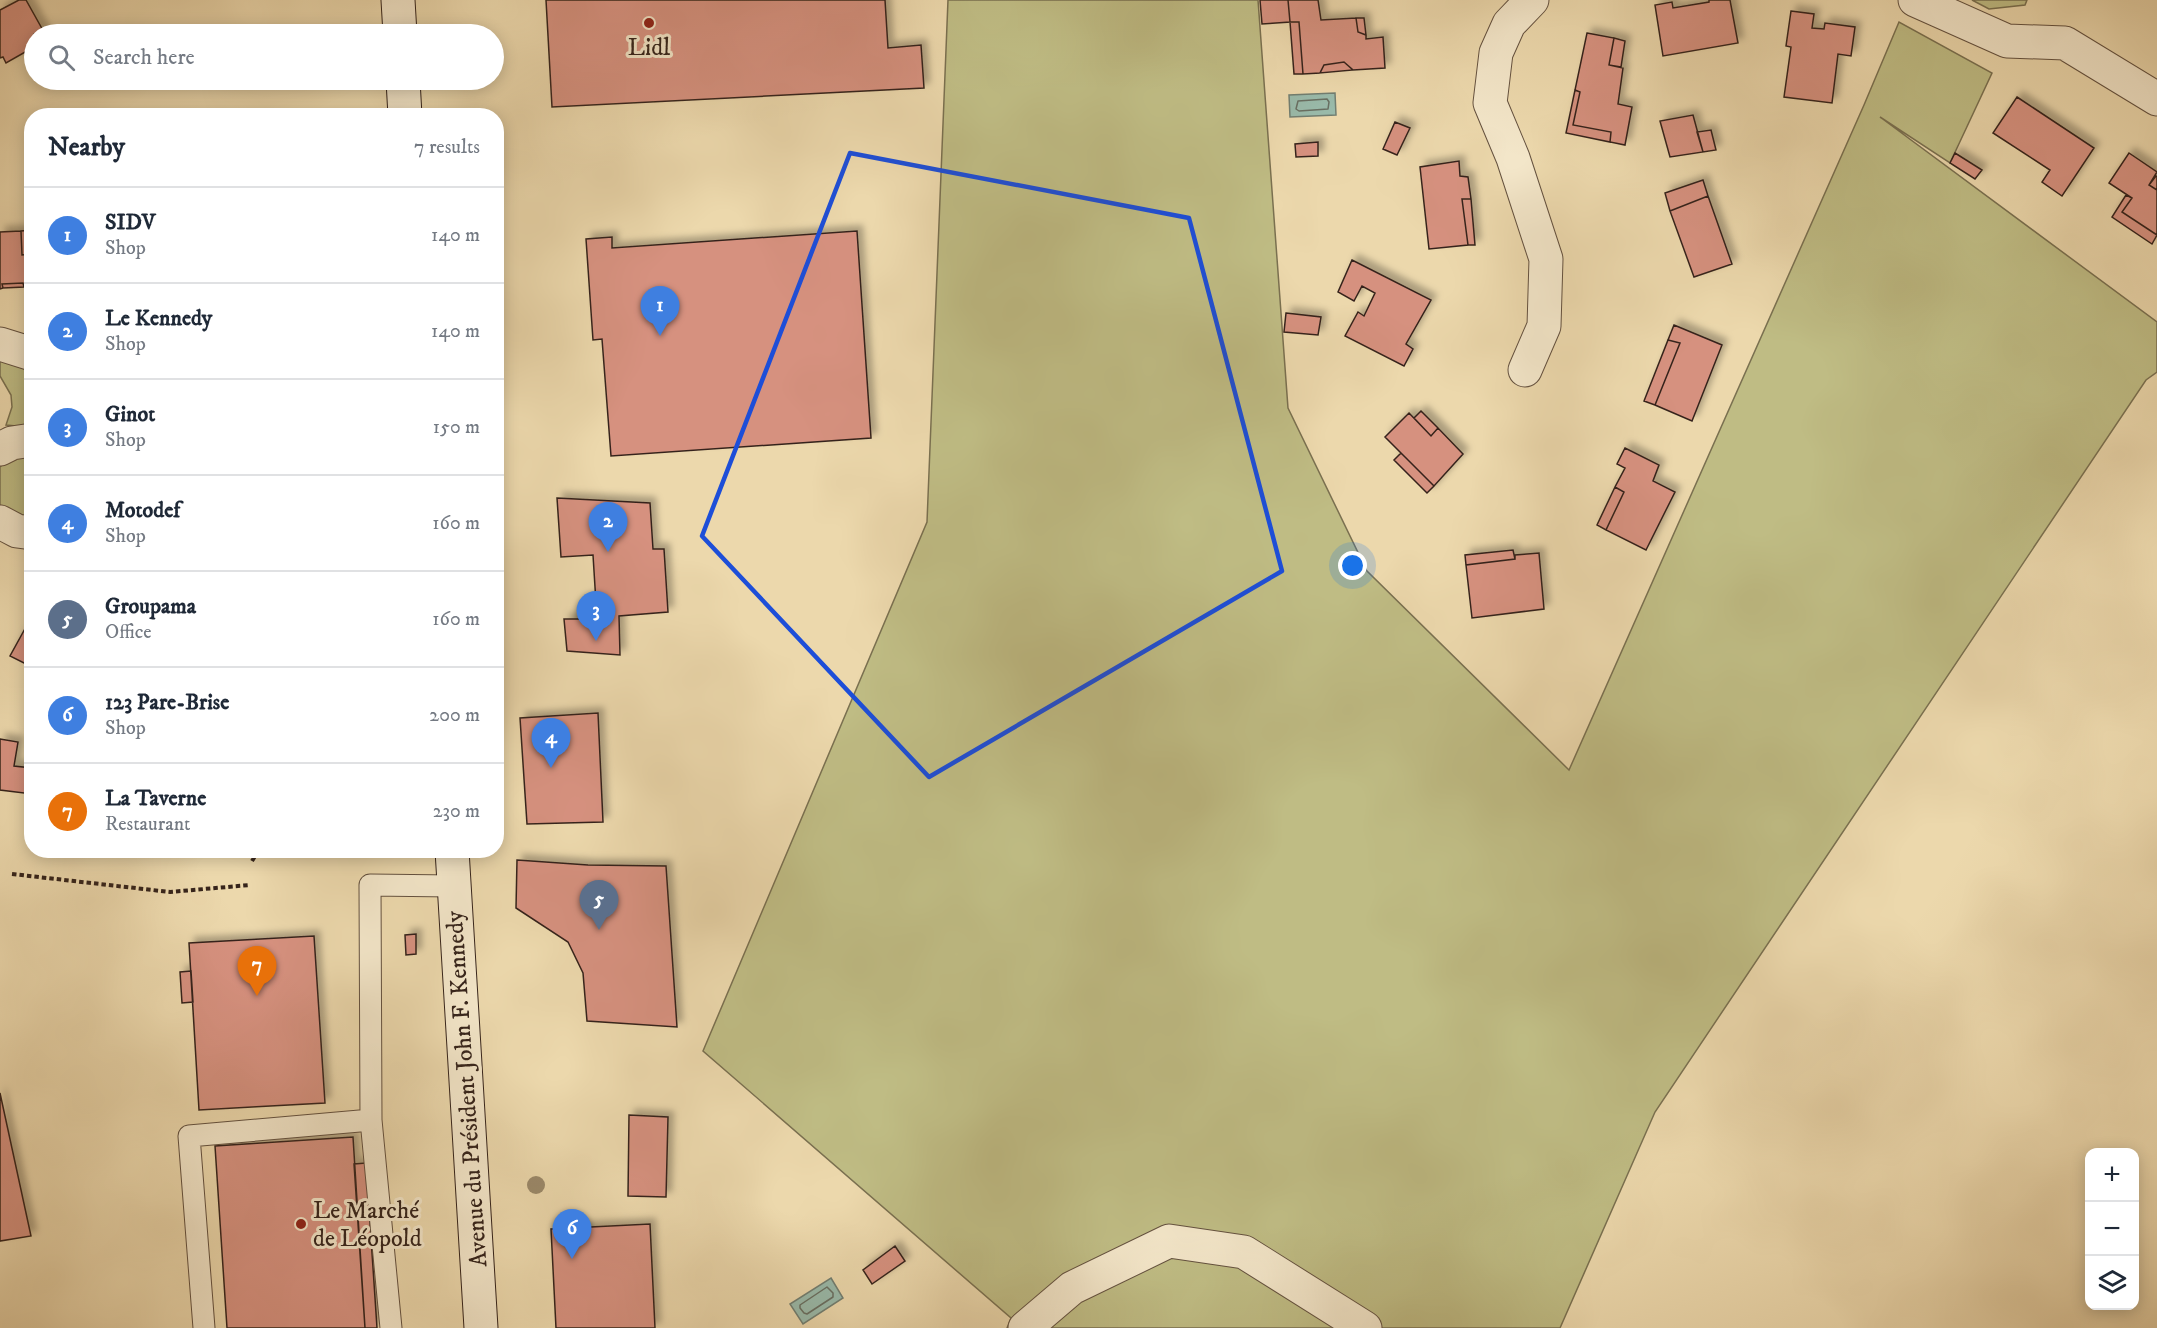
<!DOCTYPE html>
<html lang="en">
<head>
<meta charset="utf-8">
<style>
	:root { --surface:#fff; --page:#f2f2f3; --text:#1f2937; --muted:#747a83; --line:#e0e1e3; --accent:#8f2418 }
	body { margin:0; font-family:"IM FELL DW Pica",serif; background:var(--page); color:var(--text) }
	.controls { position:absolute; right:18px; bottom:18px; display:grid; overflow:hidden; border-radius:12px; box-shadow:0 3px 15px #0003 }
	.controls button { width:54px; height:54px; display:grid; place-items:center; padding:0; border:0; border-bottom:2px solid var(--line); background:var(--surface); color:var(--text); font:30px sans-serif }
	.you { position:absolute; left:1353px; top:566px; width:21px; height:21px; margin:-15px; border:4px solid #fff; border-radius:50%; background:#1a73e8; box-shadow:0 0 0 9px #1a73e833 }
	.badge { display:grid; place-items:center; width:39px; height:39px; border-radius:50%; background:var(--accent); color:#fff; font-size:20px; font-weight:700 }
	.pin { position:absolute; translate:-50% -50px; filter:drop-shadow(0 2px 3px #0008) }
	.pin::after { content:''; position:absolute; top:32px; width:21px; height:18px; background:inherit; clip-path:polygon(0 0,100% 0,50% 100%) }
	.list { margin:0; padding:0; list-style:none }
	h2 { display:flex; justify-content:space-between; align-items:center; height:78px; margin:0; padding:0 24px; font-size:26px }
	h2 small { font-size:20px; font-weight:400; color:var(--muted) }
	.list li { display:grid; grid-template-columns:39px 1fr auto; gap:18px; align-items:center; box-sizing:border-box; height:96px; padding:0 24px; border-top:2px solid var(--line) }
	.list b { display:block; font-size:22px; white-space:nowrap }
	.list p { margin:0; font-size:20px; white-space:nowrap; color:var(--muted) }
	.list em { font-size:20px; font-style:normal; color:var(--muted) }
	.icon { flex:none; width:33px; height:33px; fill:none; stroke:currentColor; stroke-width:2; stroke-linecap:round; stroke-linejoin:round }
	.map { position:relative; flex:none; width:2157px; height:1328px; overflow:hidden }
	.search { position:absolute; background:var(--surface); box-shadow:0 3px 15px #0003; left:24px; top:24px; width:480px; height:66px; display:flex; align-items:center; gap:15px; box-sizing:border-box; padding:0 21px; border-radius:33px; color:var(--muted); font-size:22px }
	.panel { position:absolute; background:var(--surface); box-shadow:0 3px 15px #0003; left:24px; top:108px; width:480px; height:750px; border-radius:24px }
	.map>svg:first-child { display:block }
	.green { fill:#bfbc84; stroke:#7a7050; stroke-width:1.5 }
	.water { fill:#99baaa; stroke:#717e71; stroke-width:1.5 }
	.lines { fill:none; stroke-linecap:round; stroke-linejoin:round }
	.shore { stroke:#686f62; stroke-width:1.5 }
	.building { fill:#d6917f; stroke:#36241b; stroke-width:1.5; filter:url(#shadow) }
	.lane-casing { stroke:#64513f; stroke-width:23 }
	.street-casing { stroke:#64513f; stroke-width:35 }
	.secondary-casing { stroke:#36241b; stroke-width:35 }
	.path { stroke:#36241b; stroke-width:4; stroke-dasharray:4.5 3; stroke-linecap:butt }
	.lane { stroke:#f3e6c9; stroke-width:21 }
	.street { stroke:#f3e6c9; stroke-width:33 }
	.secondary { stroke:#f3e6c9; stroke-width:33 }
	.tree { fill:#9b8a6b }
	.marked { fill:none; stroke:#1d4ed8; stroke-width:4.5; stroke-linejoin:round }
	.poi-dot { fill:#8f2418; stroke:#f3e6c9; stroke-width:2 }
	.labels { text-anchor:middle; stroke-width:6; stroke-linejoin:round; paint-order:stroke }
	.poi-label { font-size:24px; fill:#36241b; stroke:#f3e6c9 }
	.street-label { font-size:24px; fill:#36241b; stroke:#f3e6c9 }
</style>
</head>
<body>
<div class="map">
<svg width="2157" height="1328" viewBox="0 0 2157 1328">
	<defs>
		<filter id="shadow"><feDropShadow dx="5.5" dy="-5.5" stdDeviation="3" flood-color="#0004"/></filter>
	</defs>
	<rect width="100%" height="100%" fill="#ecd8ac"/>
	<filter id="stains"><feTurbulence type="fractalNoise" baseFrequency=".00333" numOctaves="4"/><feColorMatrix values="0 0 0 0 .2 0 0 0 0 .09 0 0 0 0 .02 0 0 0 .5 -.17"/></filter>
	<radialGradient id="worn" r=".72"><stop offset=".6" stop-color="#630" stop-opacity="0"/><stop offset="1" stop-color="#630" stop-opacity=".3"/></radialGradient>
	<path class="green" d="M948,0H1258L1288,408L1367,571L1569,770L1864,105L1899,22L1992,73L1950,163L1880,117L2157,322V372L2146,380L1655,1112L1560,1328H1007L1011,1318L703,1051L927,522Z
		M1972,0H2027L2025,5L1989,9Z
		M0,358L31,368V425L27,427L6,425L12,407L11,395L0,376Z
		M31,453V521L0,506V467L7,460Z"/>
	<path class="water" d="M1335,93L1336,115L1290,117L1289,95Z
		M831,1278L843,1298L803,1324L790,1304Z"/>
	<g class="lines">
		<path class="shore" d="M1327,99L1329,102L1328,109L1299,111L1296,109L1298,101Z
			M827,1287L833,1293V1297L807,1314L804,1313L800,1308V1305Z"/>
	</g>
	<path class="building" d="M19,0H26L45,34H34V47L6,63L3,57L0,58V10Z
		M546,0H885L888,48L921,45L924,88L552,107Z
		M1260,0H1288L1290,22L1262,24Z
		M1288,0H1318L1321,20L1356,18L1358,32L1366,35V39L1383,37L1385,68L1353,70L1344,62L1324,65L1320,73L1303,74L1299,22H1290Z
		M1709,0H1730L1738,43L1663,56L1655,5L1672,2L1673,8L1709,2Z
		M1791,11L1814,14L1812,28L1824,29L1825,23L1855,27L1851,56L1838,54L1832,103L1784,97L1791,47L1786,46Z
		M1356,18H1364L1366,35L1358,32Z
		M1290,22H1299L1303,74H1294Z
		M1587,33L1614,38L1609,65L1623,68L1618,104L1632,107L1625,145L1610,142L1611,132L1573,125L1580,92L1575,90Z
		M1614,38L1625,41L1621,67L1609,65Z
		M1344,62L1353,70L1320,73L1324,65Z
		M1575,90L1580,92L1573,125L1611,132L1610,142L1566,133Z
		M2017,97L2094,148L2062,196L2042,182L2050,170L1993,133Z
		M1693,115L1703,152L1670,157L1660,121Z
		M1395,122L1410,128L1397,155L1383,149Z
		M1711,130L1716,150L1703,152L1697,132Z
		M1318,142V156L1296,157L1295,144Z
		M1955,153L1982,170L1975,179L1950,163Z
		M2129,153L2157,172L2149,185L2157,190V235L2122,212L2132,198L2109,183Z
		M1459,161L1460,176L1468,177L1471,199H1462L1468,245L1429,249L1420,167Z
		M2156,176L2157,177V190L2149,185Z
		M1703,180L1708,196L1670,211L1665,193Z
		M2126,195L2132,198L2122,212L2157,235L2152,244L2112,217Z
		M1708,196L1732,264L1694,277L1670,211Z
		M1462,199H1471L1475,245H1468Z
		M32,230V254L22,255L21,231Z
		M21,231L22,255L32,254V287H24L23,283L2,284L3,288L0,289V232Z
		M857,231L871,438L611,456L602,339L593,340L586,239L612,237V248Z
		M1352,260L1431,300L1406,344L1413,349L1404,366L1345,336L1358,312L1364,316L1375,293L1362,286L1354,301L1338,292Z
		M23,283L24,287L3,288L2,284Z
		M1286,313L1321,317L1318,335L1284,332Z
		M1674,325L1722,345L1692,421L1655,405L1680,343L1668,340Z
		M1668,340L1680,343L1655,405L1644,401Z
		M1421,411L1438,428L1431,436L1414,418Z
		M1409,413L1431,436L1438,428L1463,454L1434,486L1385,437Z
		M1625,448L1659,465L1653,481L1675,492L1646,550L1606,530L1624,492L1615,487L1625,468L1617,464Z
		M1401,453L1434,486L1427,493L1394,460Z
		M1615,487L1624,492L1606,530L1597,525Z
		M557,498L650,503L653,549H664L668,612L619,616L620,655L567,651L564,619H597L593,555L561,557Z
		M1513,550L1515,559L1466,565L1465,555Z
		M1539,553L1544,609L1472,618L1466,565L1515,559V555Z
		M32,616V667L10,656Z
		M598,713L603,822L527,824L520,718Z
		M0,739L18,742L14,766L32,768V794L0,790Z
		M517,860L588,865L666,866L677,1027L587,1021L583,973L568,942L516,908Z
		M416,934V954L406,955L405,935Z
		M314,936L325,1103L199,1110L189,943Z
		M191,971L193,1002L182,1003L180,972Z
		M0,1093L31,1236L0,1241Z
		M629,1115L668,1117L666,1197L628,1196Z
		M353,1137L365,1328H227L215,1146Z
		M366,1163L377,1328H365L354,1164Z
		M650,1224L655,1328H556L551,1229Z
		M895,1246L905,1261L872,1284L863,1270Z"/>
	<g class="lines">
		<g class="lane-casing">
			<path id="lane" d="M204,1328L189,1136L371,1120
				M391,1328L371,1120L370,885L453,886"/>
		</g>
		<g class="street-casing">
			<path id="street" d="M1915,0L2007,41L2065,43L2157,99
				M0,344L32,354
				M1525,370L1544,326L1546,259L1513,158L1490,103L1496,53L1509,24L1532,0
				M0,449L12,443L32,440
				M0,522L17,531L32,533
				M1025,1328L1072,1288L1169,1241L1244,1252L1365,1328"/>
		</g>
		<g class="secondary-casing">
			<path id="secondary" d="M398,0L400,34
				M403,80L405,116
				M452,850L481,1328"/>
		</g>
		<path class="path" d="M252,861L259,850
			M12,874L170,892L250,885"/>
		<use href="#lane" class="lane"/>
		<use href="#street" class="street"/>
		<use href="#secondary" class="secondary"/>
	</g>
	<circle class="tree" cx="536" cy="1185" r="9"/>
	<path class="marked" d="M850,153L1189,218L1282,571L929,777L702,536Z"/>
	<g class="poi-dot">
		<circle cx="649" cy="23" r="6"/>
		<circle cx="301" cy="1224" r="6"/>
	</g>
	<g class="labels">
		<g class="poi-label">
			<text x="649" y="55">Lidl</text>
			<text x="313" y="1218" text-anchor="start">Le Marché<tspan x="313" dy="28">de Léopold</tspan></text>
		</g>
		<g class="street-label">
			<text transform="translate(466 1089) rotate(-94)" y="8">Avenue du Président John F. Kennedy</text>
		</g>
	</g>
	<rect width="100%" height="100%" filter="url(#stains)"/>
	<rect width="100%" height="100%" fill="url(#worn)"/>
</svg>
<div class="controls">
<button>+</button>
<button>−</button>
<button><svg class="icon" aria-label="layers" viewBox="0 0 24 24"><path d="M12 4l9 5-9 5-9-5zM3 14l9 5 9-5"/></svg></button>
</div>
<div class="you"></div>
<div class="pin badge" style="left:660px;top:336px;background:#3f7fe0">1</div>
<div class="pin badge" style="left:608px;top:552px;background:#3f7fe0">2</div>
<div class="pin badge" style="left:596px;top:641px;background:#3f7fe0">3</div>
<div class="pin badge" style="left:551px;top:768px;background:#3f7fe0">4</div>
<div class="pin badge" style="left:599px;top:930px;background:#5c6f8a">5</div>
<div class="pin badge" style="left:572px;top:1259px;background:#3f7fe0">6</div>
<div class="pin badge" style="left:257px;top:996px;background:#e8710a">7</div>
<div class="search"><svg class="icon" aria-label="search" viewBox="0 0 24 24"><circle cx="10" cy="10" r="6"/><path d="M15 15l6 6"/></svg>Search here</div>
<section class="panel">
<h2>Nearby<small>7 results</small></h2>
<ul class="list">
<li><span class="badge" style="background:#3f7fe0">1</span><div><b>SIDV</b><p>Shop</p></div><em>140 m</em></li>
<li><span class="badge" style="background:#3f7fe0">2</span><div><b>Le Kennedy</b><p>Shop</p></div><em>140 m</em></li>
<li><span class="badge" style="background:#3f7fe0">3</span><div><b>Ginot</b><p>Shop</p></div><em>150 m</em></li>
<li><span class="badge" style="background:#3f7fe0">4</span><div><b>Motodef</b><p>Shop</p></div><em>160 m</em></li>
<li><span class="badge" style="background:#5c6f8a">5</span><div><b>Groupama</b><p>Office</p></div><em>160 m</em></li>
<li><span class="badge" style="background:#3f7fe0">6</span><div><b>123 Pare-Brise</b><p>Shop</p></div><em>200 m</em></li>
<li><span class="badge" style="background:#e8710a">7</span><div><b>La Taverne</b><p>Restaurant</p></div><em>230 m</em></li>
</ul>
</section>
</div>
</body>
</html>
